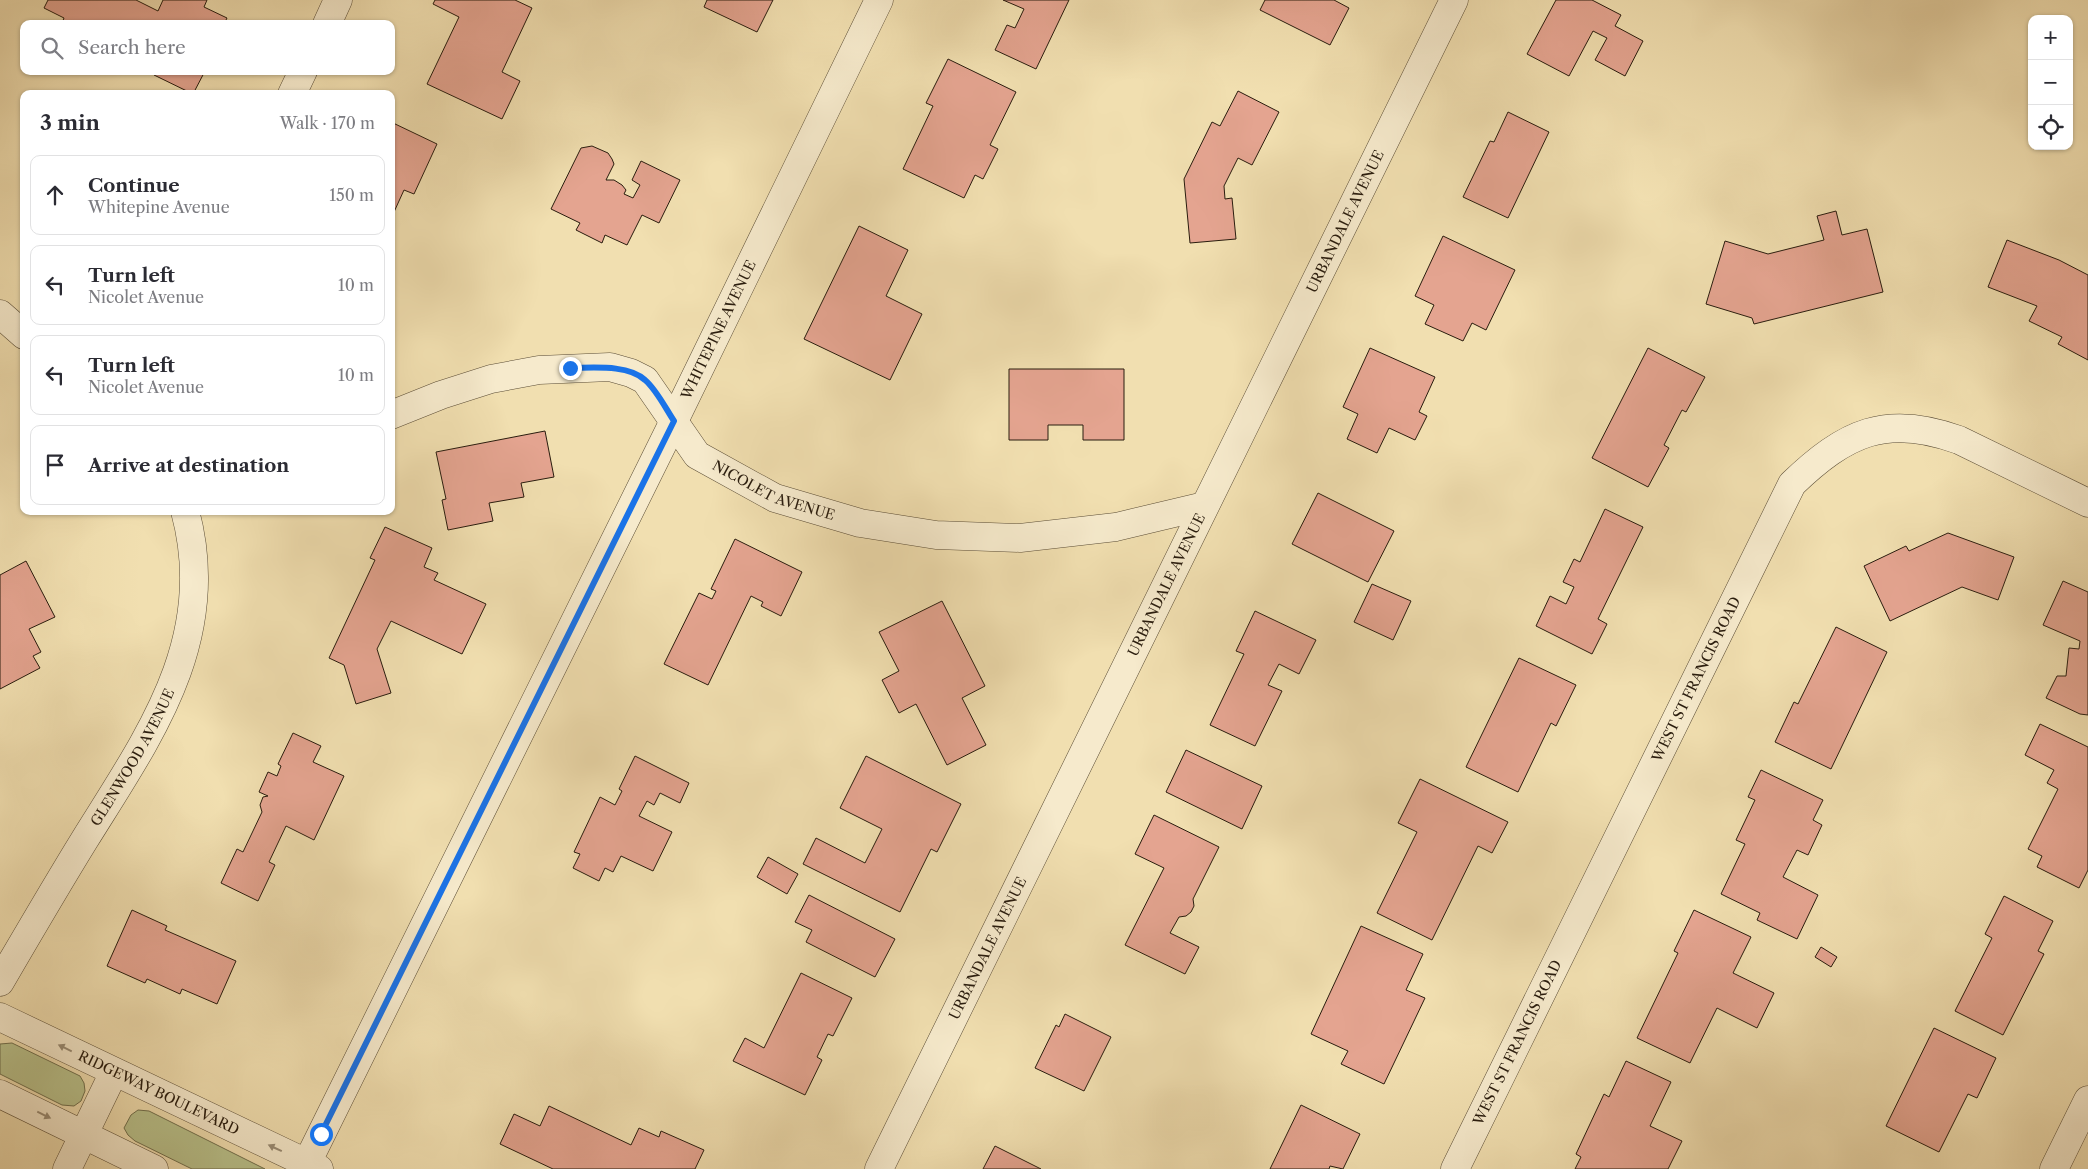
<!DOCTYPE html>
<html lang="en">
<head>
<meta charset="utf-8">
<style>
	:root { --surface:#fff; --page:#f7f7f7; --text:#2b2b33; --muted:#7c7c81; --line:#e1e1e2 }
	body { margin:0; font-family:"Libre Caslon Text",serif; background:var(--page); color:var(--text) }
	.controls { position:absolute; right:15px; top:15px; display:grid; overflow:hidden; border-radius:10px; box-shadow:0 1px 4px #0004 }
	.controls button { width:45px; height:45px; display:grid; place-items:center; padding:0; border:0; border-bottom:1px solid var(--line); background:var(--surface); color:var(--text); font:25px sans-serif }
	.stop { position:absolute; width:15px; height:15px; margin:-11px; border:4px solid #1a73e8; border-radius:50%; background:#fff }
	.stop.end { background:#1a73e8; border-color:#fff; box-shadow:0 1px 5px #0008 }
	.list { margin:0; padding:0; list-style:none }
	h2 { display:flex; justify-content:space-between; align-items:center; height:65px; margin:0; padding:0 20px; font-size:21px }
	h2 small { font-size:16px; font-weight:400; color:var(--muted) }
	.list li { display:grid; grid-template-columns:32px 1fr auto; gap:15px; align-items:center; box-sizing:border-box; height:80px; margin:0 10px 10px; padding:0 10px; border:1px solid var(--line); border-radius:10px }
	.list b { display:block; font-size:19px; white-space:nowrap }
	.list p { margin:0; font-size:16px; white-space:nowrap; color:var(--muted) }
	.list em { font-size:16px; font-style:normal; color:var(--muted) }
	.icon { flex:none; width:28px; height:28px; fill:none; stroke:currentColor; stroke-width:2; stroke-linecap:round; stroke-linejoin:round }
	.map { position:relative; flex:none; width:2088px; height:1169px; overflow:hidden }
	.search { position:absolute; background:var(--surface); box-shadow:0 1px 4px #0004; left:20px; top:20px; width:375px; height:55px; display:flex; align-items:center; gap:12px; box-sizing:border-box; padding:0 18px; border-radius:10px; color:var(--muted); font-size:19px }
	.panel { position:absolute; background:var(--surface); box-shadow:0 1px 4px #0004; left:20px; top:90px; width:375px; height:425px; border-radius:10px }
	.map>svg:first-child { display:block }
	.green { fill:#b9c28c; stroke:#716f4d }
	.building { fill:#e4a490; stroke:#291c0e }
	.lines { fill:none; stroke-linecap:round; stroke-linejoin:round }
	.street-casing { stroke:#5b4d36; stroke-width:29 }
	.street { stroke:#f6eacc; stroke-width:28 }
	.oneway { fill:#9a8d76 }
	.route { stroke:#1a73e8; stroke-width:6 }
	.labels { text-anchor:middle; stroke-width:4; stroke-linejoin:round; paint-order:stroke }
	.street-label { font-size:14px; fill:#291c0e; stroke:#f6eacc }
</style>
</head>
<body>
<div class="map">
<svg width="2088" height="1169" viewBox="0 0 2088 1169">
	<rect width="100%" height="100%" fill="#f1dfb0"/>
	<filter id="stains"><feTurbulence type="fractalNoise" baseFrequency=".004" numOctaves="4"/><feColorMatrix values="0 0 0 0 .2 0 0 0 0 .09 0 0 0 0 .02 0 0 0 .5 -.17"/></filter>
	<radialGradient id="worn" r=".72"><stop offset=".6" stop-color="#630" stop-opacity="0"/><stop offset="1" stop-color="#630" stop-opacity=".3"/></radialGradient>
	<path class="green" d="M12,1043L80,1076L84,1083L85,1091L81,1101L74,1106L62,1105L0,1074V1044Z
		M138,1110L149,1111L265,1169H192L135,1141L128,1135L124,1128L131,1115Z"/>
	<path class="building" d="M48,0H136L158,11L163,0H207L204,7L227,18L224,24H63L62,23L64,18L44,8Z
		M435,0H515L532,8L502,72L520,81L502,119L427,84L459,17L433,4Z
		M707,0H773L757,32L704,7Z
		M1003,0H1069L1036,69L995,50L1007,25L1015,28L1024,9Z
		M1265,0H1334L1349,8L1330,45L1260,10Z
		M1556,0H1592L1621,15L1615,26L1643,41L1625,76L1595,60L1607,38L1593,31L1569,76L1527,54Z
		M948,59L1016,92L990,145L998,149L983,179L975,175L964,198L903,169L933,106L926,103Z
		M156,71H205L193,94L154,75Z
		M1238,91L1279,112L1252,165L1238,158L1224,186L1225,199L1232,198L1236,239L1190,243L1184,179L1212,122L1220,126Z
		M1508,112L1549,132L1508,218L1463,197L1490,141L1494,142Z
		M391,122L437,144L414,194L404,190L394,212L391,210Z
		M592,146L608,153L612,159L614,164L606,180H614L622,185L626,190L624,194L633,198L640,185L632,180L641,161L680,180L659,223L642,215L627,245L605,235L602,243L576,230L580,223L551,209L581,148Z
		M1836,211L1842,235L1867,229L1883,292L1754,324L1752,318L1706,304L1725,241L1768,254L1824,240L1817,216Z
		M859,226L908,250L886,296L922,314L890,380L804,339Z
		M1443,236L1515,270L1486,330L1472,323L1463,341L1425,324L1434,305L1415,296Z
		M2007,240L2059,260L2088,275V360L2058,344L2062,337L2029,321L2037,306L1988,287Z
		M1370,348L1435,377L1419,412L1427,416L1415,440L1389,428L1377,453L1347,439L1358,414L1343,407Z
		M1648,348L1705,377L1686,412L1682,410L1664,445L1669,448L1648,487L1592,458Z
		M1009,369H1124V440H1083V425H1048V440H1009Z
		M545,431L554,477L521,483L524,497L489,503L493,521L448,530L442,500L446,499L436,452Z
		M1318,493L1394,531L1368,582L1292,544Z
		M1605,509L1643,527L1598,619L1607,624L1592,654L1536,626L1550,596L1566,604L1574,587L1563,582L1574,559L1580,562Z
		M385,527L432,548L424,567L438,573L434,580L486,604L462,654L391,621L377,649L391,693L356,704L344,665L329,658L375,560L370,558Z
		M1948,533L2014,557L1998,600L1962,587L1890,621L1864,566L1906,546L1909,551Z
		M735,539L802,572L781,616L761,606L763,602L751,596L708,685L664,664L699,593L712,599L716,591L711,589Z
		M26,561L55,617L29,629L41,652L33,656L40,668L0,689V575Z
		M2063,581L2088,592V715L2080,714L2046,698L2057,676H2066L2069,648L2079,649L2080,641L2043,625Z
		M1372,584L1411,601L1393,640L1354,622Z
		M942,601L985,686L962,698L986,745L947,765L916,704L899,713L882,680L899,671L879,632Z
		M1255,611L1316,640L1299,674L1279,664L1268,685L1282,691L1255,746L1210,725L1244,654L1236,651Z
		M1836,627L1887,652L1831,769L1775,742L1794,702L1798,704Z
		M1519,658L1576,685L1556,726L1551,723L1518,792L1466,767Z
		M2040,724L2088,747V870L2079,888L2037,867L2042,856L2028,849L2058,789L2047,783L2054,770L2025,755Z
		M293,733L321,746L313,762L344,776L314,840L286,826L269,862L275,865L258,901L221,883L237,849L243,852L262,812L260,805L263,797L268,796L259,792L268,772L277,776L281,766L278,764Z
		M1186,750L1262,786L1242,829L1166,792Z
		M635,756L689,783L680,803L660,793L654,805L647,801L639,816L672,832L653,871L621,856L613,872L605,868L599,881L573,868L580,854L574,852L600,797L615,805L622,791L619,789Z
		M866,756L961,804L937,852L931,849L900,912L803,864L816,838L865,863L882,829L840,808Z
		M1761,770L1823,800L1813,820L1822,825L1808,855L1797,850L1783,877L1818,895L1797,939L1757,920L1760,913L1721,894L1745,844L1736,840L1755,800L1748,797Z
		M1420,779L1508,822L1492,853L1478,846L1432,940L1377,913L1417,832L1398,823Z
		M1154,815L1219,847L1193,899L1194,906L1191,912L1186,916L1179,917L1170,933L1199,947L1185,974L1125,945L1164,868L1135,854Z
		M768,857L798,874L787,894L757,877Z
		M809,895L895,939L875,977L806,942L812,930L795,922Z
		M2004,896L2053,921L2038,951L2044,954L2003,1035L1955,1011L1992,938L1985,934Z
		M132,910L167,926L165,930L236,961L217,1004L182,989L180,994L147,979L145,983L107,966Z
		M1694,910L1751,937L1733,973L1774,993L1757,1028L1717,1008L1690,1063L1637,1038L1678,953L1674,951Z
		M1361,926L1423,954L1406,990L1425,998L1384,1084L1341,1064L1348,1051L1311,1034Z
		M1821,947L1837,957L1831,967L1815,957Z
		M801,973L852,998L833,1036L828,1034L817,1057L822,1060L805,1095L733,1061L745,1038L764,1048Z
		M1065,1014L1111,1037L1084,1091L1035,1068L1056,1025L1059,1027Z
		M1934,1028L1996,1058L1977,1098L1968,1094L1939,1152L1886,1126Z
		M1626,1061L1671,1082L1650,1126L1682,1141L1668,1169H1575L1581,1157L1576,1154L1604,1094L1609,1097Z
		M1301,1105L1360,1134L1343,1169L1330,1166L1329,1169H1270Z
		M549,1106L631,1145L639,1128L659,1137L661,1131L704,1150L695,1169H553L500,1144L514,1114L540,1126Z
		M995,1146L1041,1169H983Z"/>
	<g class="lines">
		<g class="street-casing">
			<g id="street">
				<path d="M327,24L338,0"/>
				<path d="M292,94L303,71"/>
				<path d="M0,314L24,335"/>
				<path id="s1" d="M391,415L441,395L491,379L539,370L610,367L631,373L645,380L697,455L775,498L860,523L936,535L1020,538L1116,527L1204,506"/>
				<path id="s2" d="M0,982C28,934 56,886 85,839C149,736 220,639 185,511"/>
				<path id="s3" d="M0,1017L319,1169"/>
				<path d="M0,1094L154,1169"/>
				<path d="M67,1169L114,1072"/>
				<path id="s4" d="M304,1169L674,421L879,0"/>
				<path id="s5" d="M879,1169L1454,0"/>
				<path id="s6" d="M1455,1169L1792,484C1845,433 1886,413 1959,440L2088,503"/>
				<path d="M2054,1169L2088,1100"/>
			</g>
		</g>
		<use href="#street" class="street"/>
	</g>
	<defs><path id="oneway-solid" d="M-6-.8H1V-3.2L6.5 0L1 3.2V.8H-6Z" transform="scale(1.25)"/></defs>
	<g class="oneway">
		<use href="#oneway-solid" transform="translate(65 1048) rotate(-154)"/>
		<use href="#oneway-solid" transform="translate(44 1115) rotate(26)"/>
		<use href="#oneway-solid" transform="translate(275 1148) rotate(-155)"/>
	</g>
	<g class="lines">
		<path class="route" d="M321,1134L674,421C666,409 656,389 645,380C628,364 592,368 570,368"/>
	</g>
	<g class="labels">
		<g class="street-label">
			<text dy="5" stroke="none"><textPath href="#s5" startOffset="1056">URBANDALE AVENUE</textPath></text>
			<text dy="5" stroke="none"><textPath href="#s4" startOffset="936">WHITEPINE AVENUE</textPath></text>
			<text dy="5" stroke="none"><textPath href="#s1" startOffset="440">NICOLET AVENUE</textPath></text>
			<text dy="5" stroke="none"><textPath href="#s5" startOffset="651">URBANDALE AVENUE</textPath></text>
			<text dy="5" stroke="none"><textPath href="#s6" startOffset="546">WEST ST FRANCIS ROAD</textPath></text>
			<text dy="5" stroke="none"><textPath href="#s2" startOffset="261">GLENWOOD AVENUE</textPath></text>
			<text dy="5" stroke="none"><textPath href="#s5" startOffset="246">URBANDALE AVENUE</textPath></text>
			<text dy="5" stroke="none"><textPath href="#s6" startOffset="141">WEST ST FRANCIS ROAD</textPath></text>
			<text dy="5" stroke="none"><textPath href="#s3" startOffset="176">RIDGEWAY BOULEVARD</textPath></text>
		</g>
	</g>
	<rect width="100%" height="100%" filter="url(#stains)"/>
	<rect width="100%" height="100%" fill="url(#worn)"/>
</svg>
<div class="controls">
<button>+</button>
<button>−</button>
<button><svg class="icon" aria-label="locate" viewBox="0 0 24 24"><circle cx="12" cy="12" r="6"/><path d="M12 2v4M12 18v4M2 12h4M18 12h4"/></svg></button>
</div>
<div class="stop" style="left:321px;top:1134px"></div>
<div class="stop end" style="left:570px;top:368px"></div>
<div class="search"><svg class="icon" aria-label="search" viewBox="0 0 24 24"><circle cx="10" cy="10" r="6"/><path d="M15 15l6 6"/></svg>Search here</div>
<section class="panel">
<h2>3 min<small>Walk · 170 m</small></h2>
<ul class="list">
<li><svg class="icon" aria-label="ahead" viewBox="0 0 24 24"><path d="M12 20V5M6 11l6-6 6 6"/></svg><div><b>Continue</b><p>Whitepine Avenue</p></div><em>150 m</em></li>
<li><svg class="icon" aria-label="left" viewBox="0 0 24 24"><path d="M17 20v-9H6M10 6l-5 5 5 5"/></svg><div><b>Turn left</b><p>Nicolet Avenue</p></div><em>10 m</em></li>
<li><svg class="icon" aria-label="left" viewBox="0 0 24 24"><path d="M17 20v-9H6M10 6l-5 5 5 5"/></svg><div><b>Turn left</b><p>Nicolet Avenue</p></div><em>10 m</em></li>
<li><svg class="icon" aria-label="arrive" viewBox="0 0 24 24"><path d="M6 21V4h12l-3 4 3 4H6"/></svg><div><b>Arrive at destination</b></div></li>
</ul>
</section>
</div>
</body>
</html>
